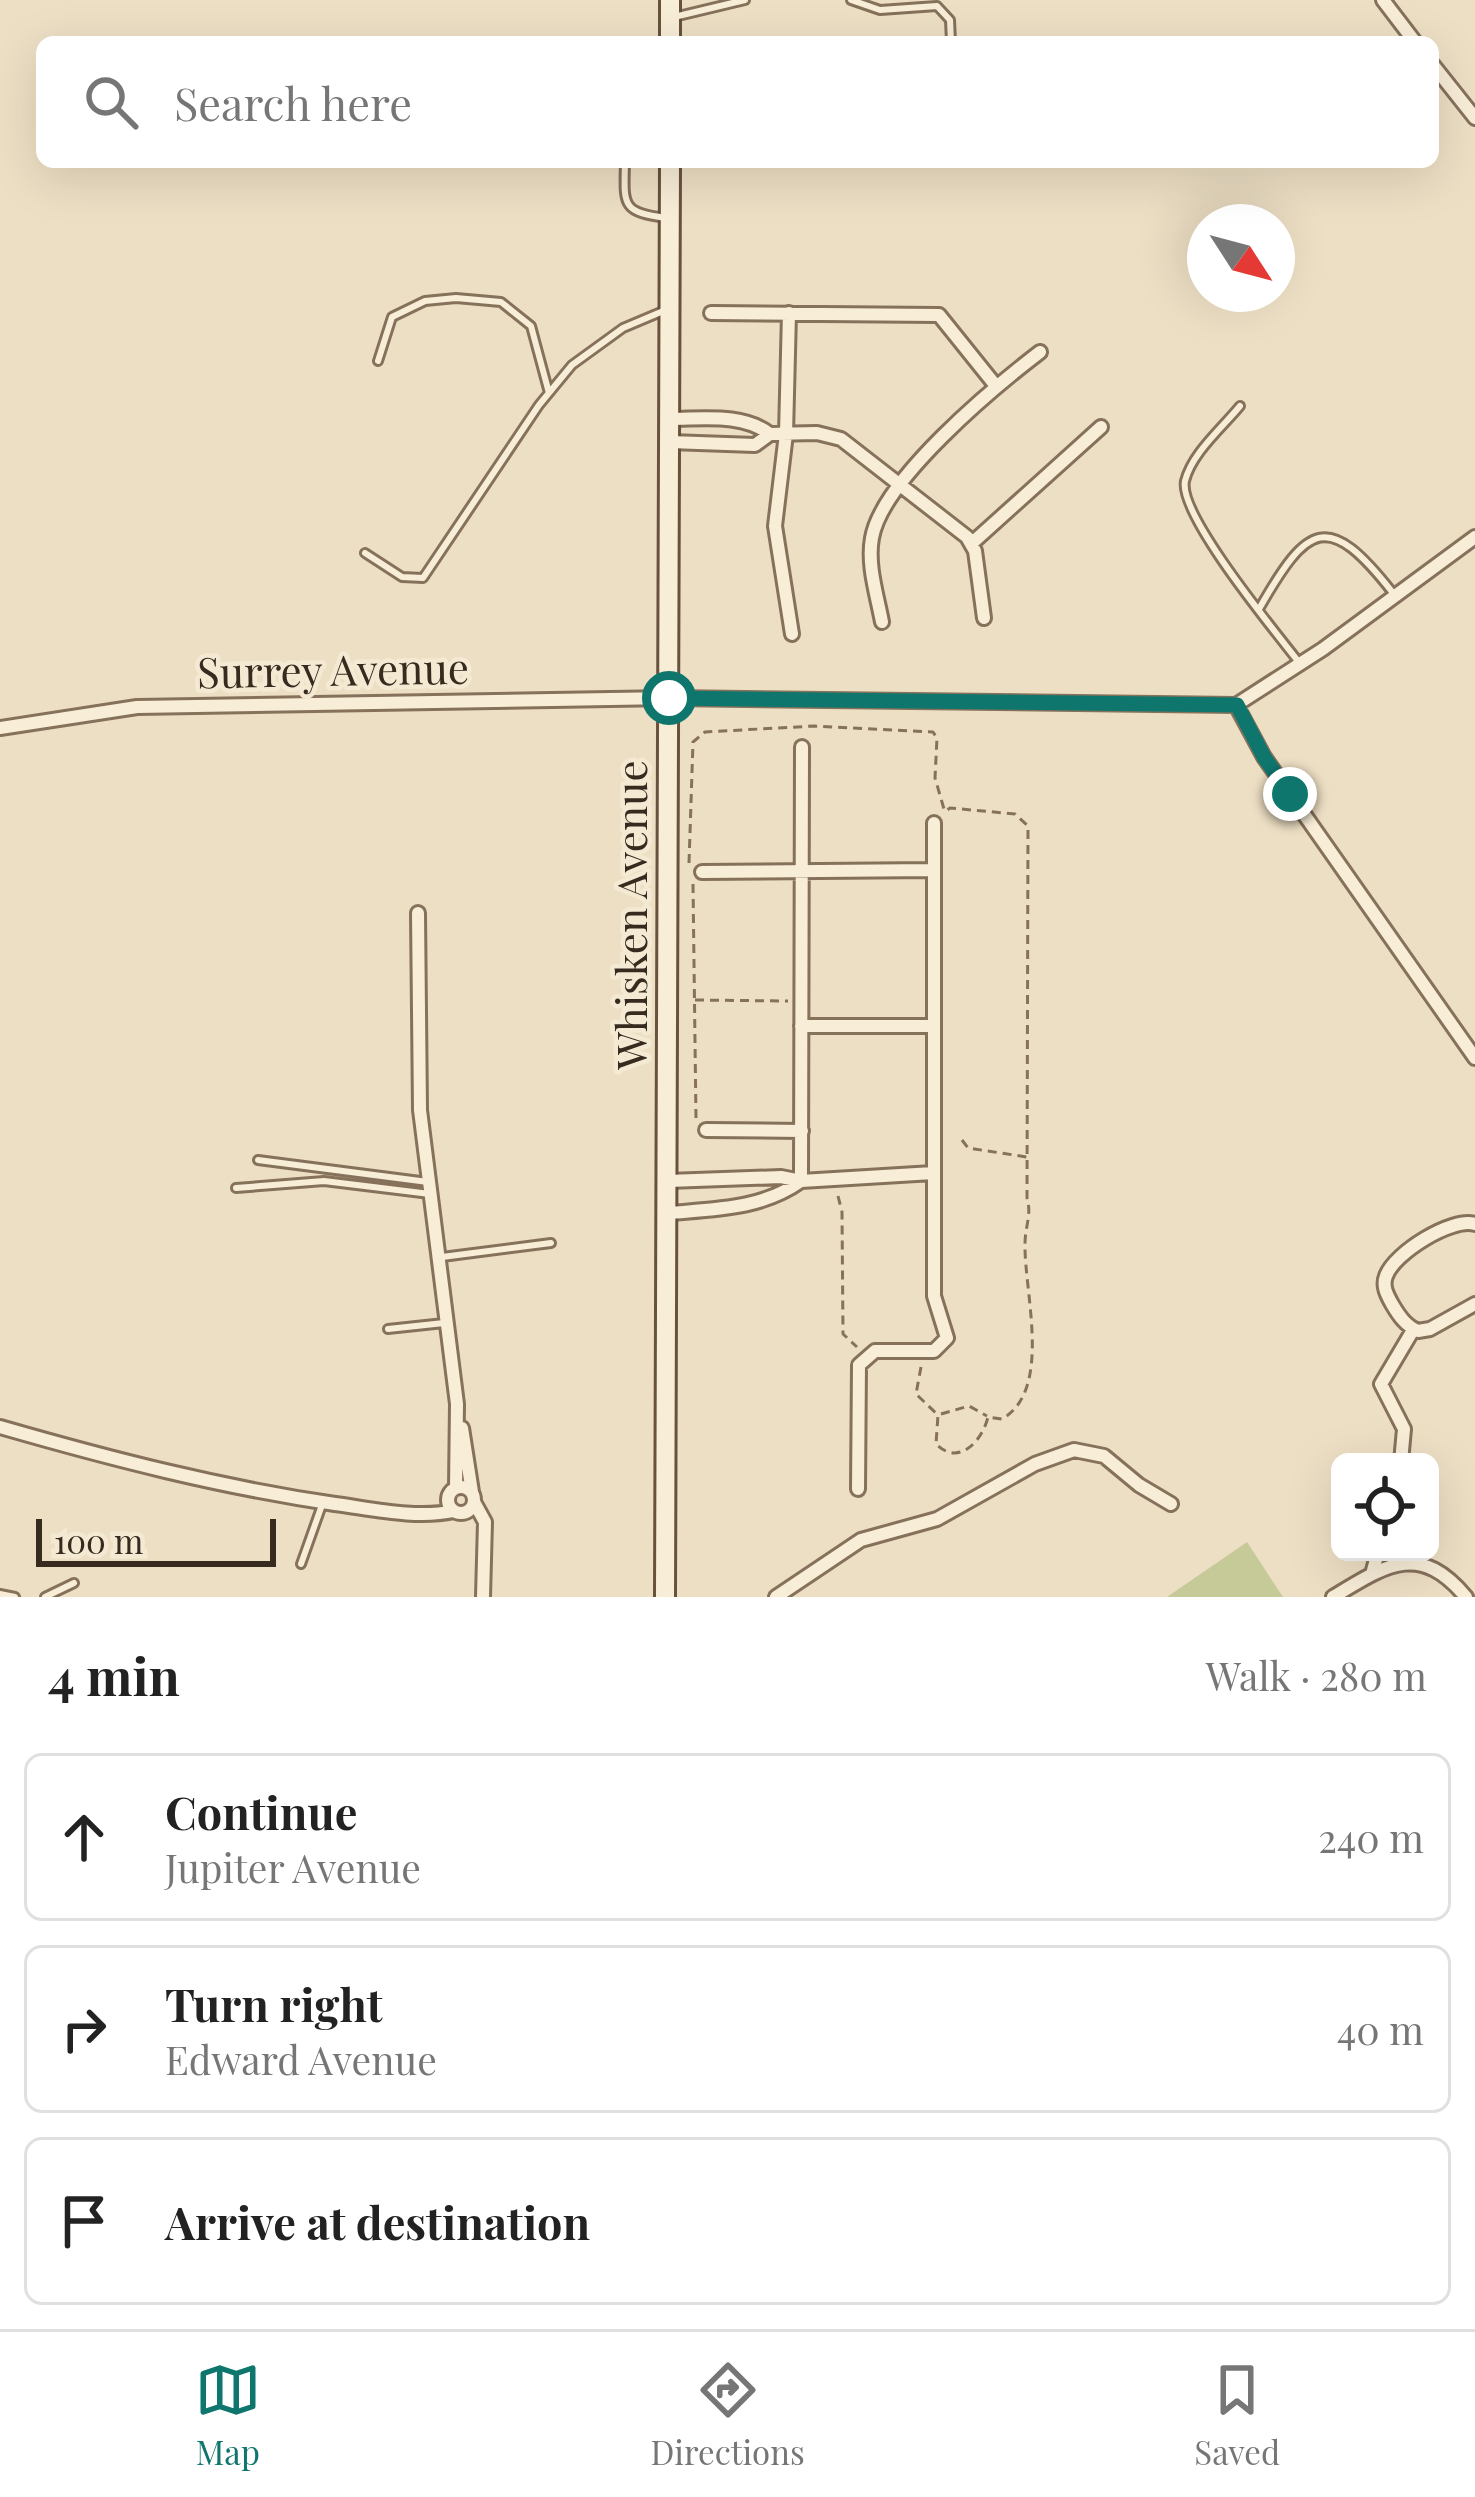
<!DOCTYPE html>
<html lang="en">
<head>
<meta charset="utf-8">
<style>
	:root { --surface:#fff; --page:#f2f2f2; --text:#222; --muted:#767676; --line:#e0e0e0; --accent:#0f766e }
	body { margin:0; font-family:"Playfair Display",serif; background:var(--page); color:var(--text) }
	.controls { position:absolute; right:36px; bottom:36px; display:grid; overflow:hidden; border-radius:18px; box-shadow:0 12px 48px #0002 }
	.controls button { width:108px; height:108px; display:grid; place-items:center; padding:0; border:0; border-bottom:3px solid var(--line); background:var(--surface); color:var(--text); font:60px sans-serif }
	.compass { position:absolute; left:1187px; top:204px; width:108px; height:108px; border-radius:50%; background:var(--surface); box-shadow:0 12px 48px #0002; rotate:126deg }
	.scale { position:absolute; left:36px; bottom:30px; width:240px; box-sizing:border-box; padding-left:12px; border:6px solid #372a1e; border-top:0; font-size:33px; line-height:42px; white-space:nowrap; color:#372a1e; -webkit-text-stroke:9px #f4ead3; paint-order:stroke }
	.stop { position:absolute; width:36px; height:36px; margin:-27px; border:9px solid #0f766e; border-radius:50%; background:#fff }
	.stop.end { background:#0f766e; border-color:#fff; box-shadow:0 3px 12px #0008 }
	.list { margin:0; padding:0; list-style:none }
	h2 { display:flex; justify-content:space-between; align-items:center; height:156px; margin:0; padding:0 48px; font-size:51px }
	h2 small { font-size:39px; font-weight:400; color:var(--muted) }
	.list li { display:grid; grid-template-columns:78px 1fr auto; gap:36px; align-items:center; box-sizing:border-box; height:168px; margin:0 24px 24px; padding:0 24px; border:3px solid var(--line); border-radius:18px }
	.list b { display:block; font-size:45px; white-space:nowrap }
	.list p { margin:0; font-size:39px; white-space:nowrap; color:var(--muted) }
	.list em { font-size:39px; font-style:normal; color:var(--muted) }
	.icon { flex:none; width:66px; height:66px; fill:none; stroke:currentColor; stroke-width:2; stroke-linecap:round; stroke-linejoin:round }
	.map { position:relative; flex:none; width:1475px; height:1597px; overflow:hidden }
	.search { position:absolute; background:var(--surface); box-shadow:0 12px 48px #0002; left:36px; right:36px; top:36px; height:132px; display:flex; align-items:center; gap:30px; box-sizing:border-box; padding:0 42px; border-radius:18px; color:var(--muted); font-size:45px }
	.sheet { height:732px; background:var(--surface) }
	nav { display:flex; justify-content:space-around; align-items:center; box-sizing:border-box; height:168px; border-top:3px solid var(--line); background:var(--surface); font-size:33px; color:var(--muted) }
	nav a { display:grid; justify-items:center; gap:6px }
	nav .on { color:var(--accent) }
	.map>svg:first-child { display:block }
	.green { fill:#c6ca98 }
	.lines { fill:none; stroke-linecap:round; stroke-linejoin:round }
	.lane-casing { stroke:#86715b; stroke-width:12 }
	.street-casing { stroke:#86715b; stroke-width:18 }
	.secondary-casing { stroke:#68523e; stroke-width:24 }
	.path { stroke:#86715b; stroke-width:3; stroke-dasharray:9 6; stroke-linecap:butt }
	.lane { stroke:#f8edd7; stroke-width:6 }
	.street { stroke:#f8edd7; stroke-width:12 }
	.secondary { stroke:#f8edd7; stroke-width:18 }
	.route { stroke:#0f766e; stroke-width:15 }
	.labels { text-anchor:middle; stroke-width:9; stroke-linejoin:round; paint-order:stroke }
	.street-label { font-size:42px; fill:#372a1e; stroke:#f4ead3 }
</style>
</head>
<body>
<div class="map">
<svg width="1475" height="1597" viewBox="0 0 1475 1597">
	<rect width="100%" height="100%" fill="#eddfc4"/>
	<path class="green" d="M1247,1542L1283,1597H1167Z"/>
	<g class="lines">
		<g class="lane-casing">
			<path id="lane" d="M851,0L880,10L937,6L950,20L951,42
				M674,17L745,0
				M625,162C624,205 621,212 666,218
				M378,361L392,317L425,301L456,298L501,302L531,326L549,393
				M1240,406C1222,428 1192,453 1185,481C1178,514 1274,630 1298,661
				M365,553L402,577L423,578L539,405L572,365L623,328L668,309
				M1259,609C1308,523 1328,510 1393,593
				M258,1160L428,1182
				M236,1188L324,1181L430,1194
				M442,1257L551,1243
				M388,1329L444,1323
				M301,1564L322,1505
				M0,1594L15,1597
				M45,1597L74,1583"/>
		</g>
		<g class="street-casing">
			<path id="street" d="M1383,0L1415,42
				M1433,65L1475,118
				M711,313L939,315L996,386
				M789,313L786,434L775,526L792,634
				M670,419C704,419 742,413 770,434
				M670,442L755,445L770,434L817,433L841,439L967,537L975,551L984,618
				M971,544L1101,427
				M882,622C877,595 867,565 872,538C882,480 993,388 1040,352
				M1236,705L1264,757L1475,1058
				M0,728L137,707L669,698L1236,705L1323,649L1475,537
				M702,872L934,870
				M418,913L420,1110L457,1404L456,1488
				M801,1026H934
				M706,1130L802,1131
				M668,1181L781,1177L801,1181L933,1173
				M801,1181L802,747
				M669,1213C716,1209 762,1209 801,1181
				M1475,1224C1452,1217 1394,1253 1386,1276C1382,1286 1387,1295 1392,1304C1399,1316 1406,1326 1418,1331L1430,1329L1475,1304
				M0,1427C111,1459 220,1487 335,1504C373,1509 416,1519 454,1511
				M462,1428L472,1492
				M1401,1462L1404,1429L1381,1384L1413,1330
				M448 1500a13 13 0 1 1 26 0a13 13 0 1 1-26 0Z
				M858,1489L859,1365L875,1351H934L947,1338L934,1296V823
				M474,1502L485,1522L483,1597
				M1372,1574L1378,1552
				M776,1597L861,1540L937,1519L1035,1464L1074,1450L1104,1456L1139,1485L1171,1504
				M1333,1597C1386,1565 1419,1541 1466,1597"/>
		</g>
		<g class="secondary-casing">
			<path id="secondary" d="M670,42V0
				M665,1597L670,162"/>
		</g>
		<path class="path" d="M689,863L693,742L705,732L814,726L933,732L937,738L935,778L944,809
			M693,884L696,1120
			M695,1000L788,1001
			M962,1140L968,1148L1027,1157
			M838,1196L842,1212L843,1334L857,1347
			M921,1367L916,1394L938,1415L936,1444C959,1467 982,1441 988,1417L1002,1419C1053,1390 1024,1292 1025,1244C1025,1226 1032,1215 1027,1198L1028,826L1015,814L950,808L943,813
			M941,1414L969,1406L987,1416"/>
		<use href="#lane" class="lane"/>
		<use href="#street" class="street"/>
		<use href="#secondary" class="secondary"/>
	</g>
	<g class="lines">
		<path class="route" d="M669,698L1237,705L1264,757L1290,794"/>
	</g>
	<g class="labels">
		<g class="street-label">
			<text transform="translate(333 671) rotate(-1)" y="15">Surrey Avenue</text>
			<text transform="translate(632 915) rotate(-90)" y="15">Whisken Avenue</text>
		</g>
	</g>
</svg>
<div class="controls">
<button><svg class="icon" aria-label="locate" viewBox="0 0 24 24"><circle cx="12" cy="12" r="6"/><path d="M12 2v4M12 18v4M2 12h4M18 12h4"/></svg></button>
</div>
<svg class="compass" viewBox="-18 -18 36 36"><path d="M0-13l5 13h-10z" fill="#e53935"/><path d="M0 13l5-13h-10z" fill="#767676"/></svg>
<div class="scale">100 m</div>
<div class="stop" style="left:669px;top:698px"></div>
<div class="stop end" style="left:1290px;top:794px"></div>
<div class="search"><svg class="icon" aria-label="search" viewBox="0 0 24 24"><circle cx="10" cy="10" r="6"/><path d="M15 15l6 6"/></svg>Search here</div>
</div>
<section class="sheet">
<h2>4 min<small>Walk · 280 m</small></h2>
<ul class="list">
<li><svg class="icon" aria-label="ahead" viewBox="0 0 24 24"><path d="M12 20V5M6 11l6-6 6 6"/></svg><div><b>Continue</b><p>Jupiter Avenue</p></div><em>240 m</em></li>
<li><svg class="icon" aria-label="right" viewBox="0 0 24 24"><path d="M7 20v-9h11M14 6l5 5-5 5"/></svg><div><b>Turn right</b><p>Edward Avenue</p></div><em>40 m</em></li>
<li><svg class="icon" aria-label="arrive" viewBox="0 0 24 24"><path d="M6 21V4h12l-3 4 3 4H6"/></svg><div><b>Arrive at destination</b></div></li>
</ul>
</section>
<nav>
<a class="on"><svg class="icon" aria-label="map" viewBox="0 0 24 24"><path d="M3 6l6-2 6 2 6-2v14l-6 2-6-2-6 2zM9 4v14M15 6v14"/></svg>Map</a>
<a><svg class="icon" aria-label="directions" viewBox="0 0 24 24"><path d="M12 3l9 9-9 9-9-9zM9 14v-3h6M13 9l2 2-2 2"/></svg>Directions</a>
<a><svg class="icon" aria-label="saved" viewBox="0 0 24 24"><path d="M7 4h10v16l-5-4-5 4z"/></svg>Saved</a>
</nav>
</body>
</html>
